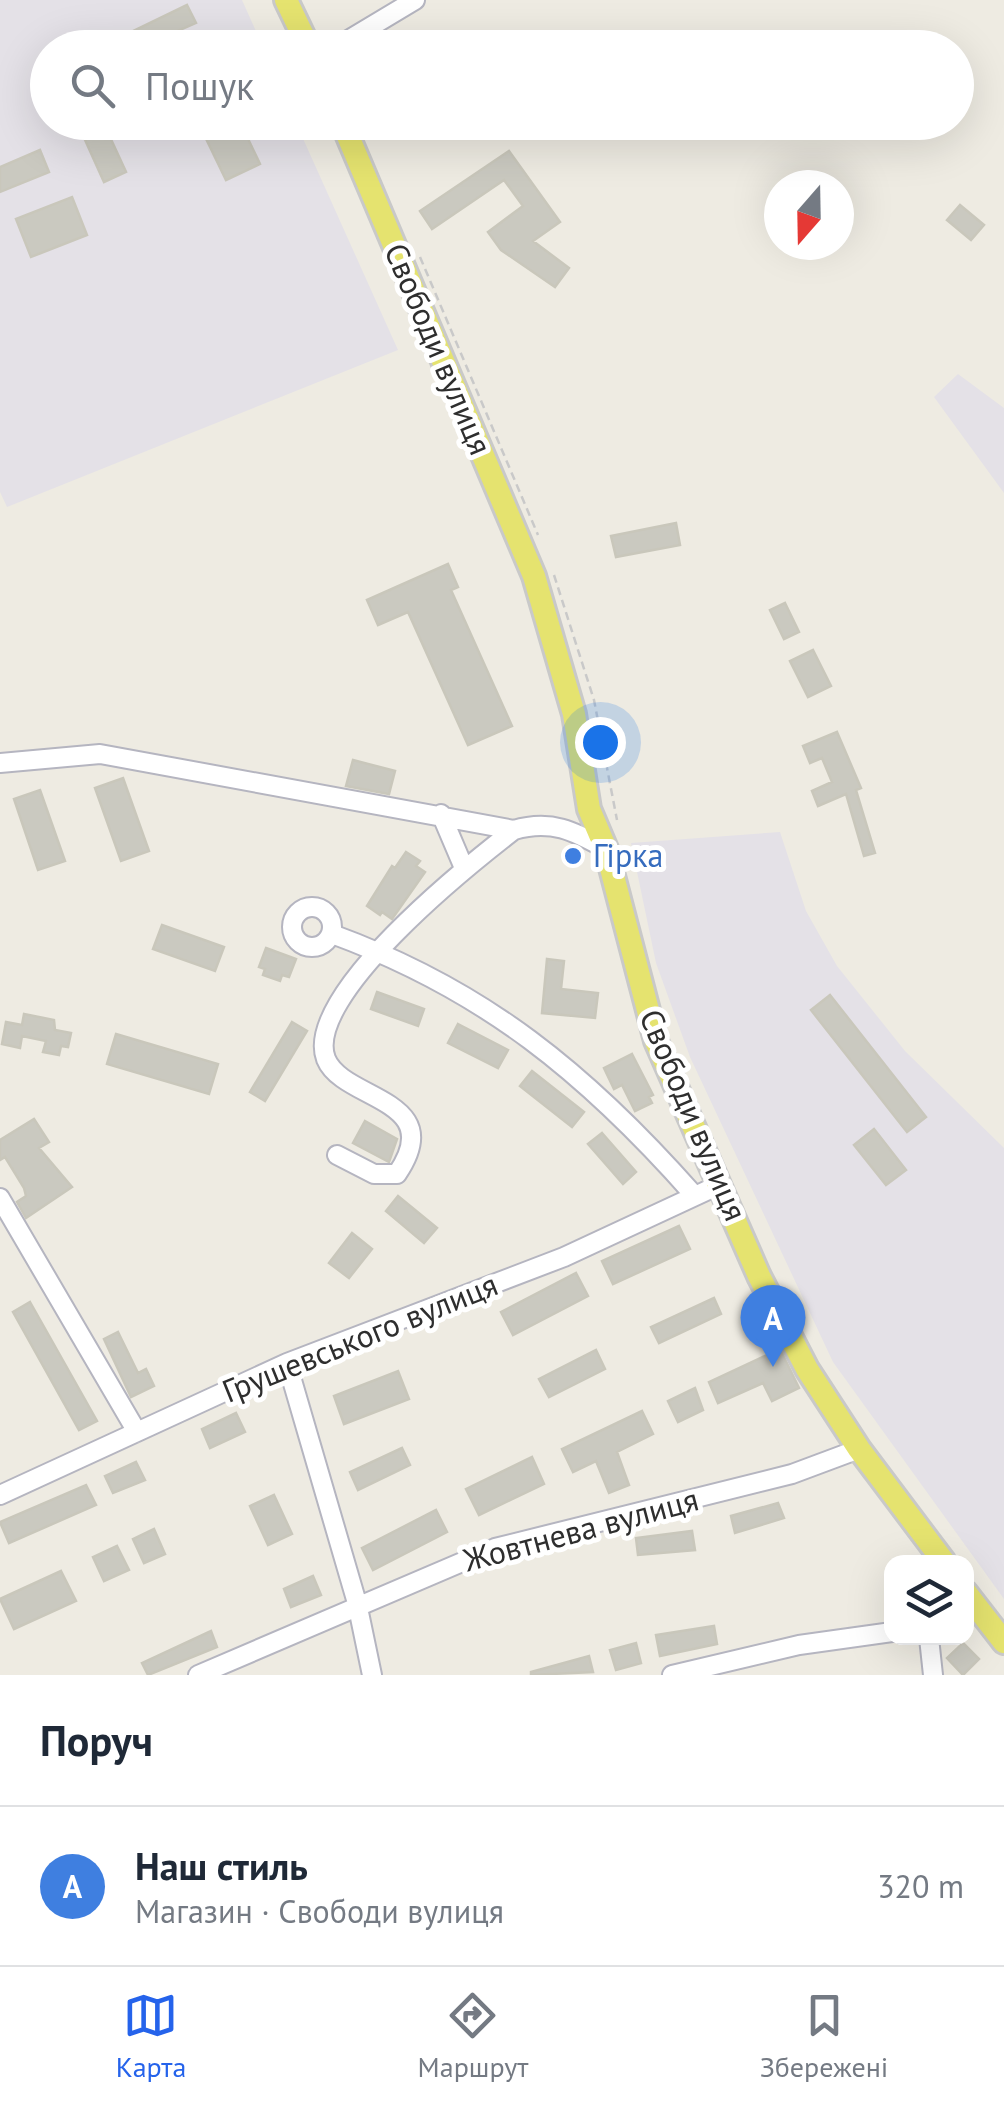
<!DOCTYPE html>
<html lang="uk">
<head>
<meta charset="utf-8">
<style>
	:root { --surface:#fff; --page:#f6f6f7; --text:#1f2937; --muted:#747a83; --line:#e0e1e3; --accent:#2563eb }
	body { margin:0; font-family:"PT Sans",sans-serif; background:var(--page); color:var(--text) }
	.controls { position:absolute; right:30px; bottom:30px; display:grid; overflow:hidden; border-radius:20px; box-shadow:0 10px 40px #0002 }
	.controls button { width:90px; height:90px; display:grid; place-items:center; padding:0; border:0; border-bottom:2px solid var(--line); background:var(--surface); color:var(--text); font:50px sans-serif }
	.compass { position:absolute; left:764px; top:170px; width:90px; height:90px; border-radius:50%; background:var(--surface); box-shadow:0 10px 40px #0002; rotate:200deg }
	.you { position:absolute; left:600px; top:742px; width:35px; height:35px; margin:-25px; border:8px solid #fff; border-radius:50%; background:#1a73e8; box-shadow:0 0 0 15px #1a73e833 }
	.badge { display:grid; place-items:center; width:65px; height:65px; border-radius:50%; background:var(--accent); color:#fff; font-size:32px; font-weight:700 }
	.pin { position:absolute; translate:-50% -82px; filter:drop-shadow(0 2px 5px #0008) }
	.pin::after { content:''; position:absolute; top:52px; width:35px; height:30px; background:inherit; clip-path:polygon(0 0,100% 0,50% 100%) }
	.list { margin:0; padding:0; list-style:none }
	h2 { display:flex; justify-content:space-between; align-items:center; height:130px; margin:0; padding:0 40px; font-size:42px }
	h2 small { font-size:32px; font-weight:400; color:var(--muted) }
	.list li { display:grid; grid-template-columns:65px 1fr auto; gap:30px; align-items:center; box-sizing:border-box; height:160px; padding:0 40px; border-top:2px solid var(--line) }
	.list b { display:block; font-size:38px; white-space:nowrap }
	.list p { margin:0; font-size:32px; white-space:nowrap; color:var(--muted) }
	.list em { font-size:32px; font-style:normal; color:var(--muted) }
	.icon { flex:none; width:55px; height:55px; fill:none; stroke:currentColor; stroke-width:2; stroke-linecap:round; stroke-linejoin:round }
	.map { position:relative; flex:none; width:1004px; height:1675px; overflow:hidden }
	.search { position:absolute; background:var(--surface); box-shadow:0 10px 40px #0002; left:30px; right:30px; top:30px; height:110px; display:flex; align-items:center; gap:25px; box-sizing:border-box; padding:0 35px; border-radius:55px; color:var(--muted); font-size:38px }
	.sheet { height:290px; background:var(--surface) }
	nav { display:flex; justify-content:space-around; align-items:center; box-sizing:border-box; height:140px; border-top:2px solid var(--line); background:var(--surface); font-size:28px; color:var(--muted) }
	nav a { display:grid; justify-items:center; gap:5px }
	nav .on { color:var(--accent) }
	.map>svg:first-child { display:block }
	.industrial { fill:#e4e1e7 }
	.building { fill:#cac9c0; stroke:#c9c7bb; stroke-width:2.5 }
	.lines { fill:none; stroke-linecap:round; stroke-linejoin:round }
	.minor-casing { stroke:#b5b5c0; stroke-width:22 }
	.major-casing { stroke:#c9c9c9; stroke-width:28 }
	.path { stroke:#c9c9c9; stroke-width:2.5; stroke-dasharray:8 5; stroke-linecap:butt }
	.minor { stroke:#fff; stroke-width:18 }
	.major { stroke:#e5e36f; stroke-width:22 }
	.rail-casing { stroke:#a6a5b6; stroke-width:8 }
	.rail { stroke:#fff; stroke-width:4; stroke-dasharray:11; stroke-linecap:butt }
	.shop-dot { fill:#3f7fe0; stroke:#fff; stroke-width:4 }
	.labels { text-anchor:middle; stroke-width:10; stroke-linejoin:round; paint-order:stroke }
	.street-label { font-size:32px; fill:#2e2e2e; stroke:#fff }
	.shop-label { font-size:32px; fill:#366cbe; stroke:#fff; text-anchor:start }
</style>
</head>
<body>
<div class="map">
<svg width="1004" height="1675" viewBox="0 0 1004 1675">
	<rect width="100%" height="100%" fill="#eeebe2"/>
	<path class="industrial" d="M0,0H242L263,47L48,48V122L296,123L398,350L7,507L0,492Z
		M958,374L1004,408V493L934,397Z
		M780,832L806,911L837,966L905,1051L1004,1148V1599L833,1362L690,1057L656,963L631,843Z"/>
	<path class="building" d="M187,5L196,23L139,48L131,32Z
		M77,122H103L126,172L104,182Z
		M198,122H240L260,164L226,180Z
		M40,150L49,172L0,192V167Z
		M509,151L560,222L533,241L569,268L555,287L501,250L488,232L523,206L504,180L432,229L420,211Z
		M72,197L87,235L31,257L16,219Z
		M960,205L984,225L971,240L947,220Z
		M676,523L680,545L616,557L611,536Z
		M448,564L458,587L451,590L512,726L468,745L408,612L378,625L367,600Z
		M785,603L799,632L784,639L770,610Z
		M813,650L831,686L808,697L790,661Z
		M837,732L861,788L856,790L875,853L864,856L846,794L818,806L812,791L832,782L822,758L810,763L803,746Z
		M353,760L395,771L389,794L346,786Z
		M123,778L149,851L121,861L95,788Z
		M40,790L65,861L38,870L14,799Z
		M406,852L420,861L416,866L425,872L392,919L382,912L380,915L367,906L392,866L395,868Z
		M162,925L224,947L215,971L153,949Z
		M266,948L296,959L289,977L282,975L280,981L263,975L265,969L259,967Z
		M547,959L564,961L561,989L598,993L595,1018L542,1013Z
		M377,992L424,1009L418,1026L371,1009Z
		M830,995L926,1117L907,1132L811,1010Z
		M24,1014L54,1020L55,1030L71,1033L68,1047L61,1046L59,1055L43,1052L46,1041L22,1036L20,1048L2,1044L6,1022L22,1025Z
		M292,1022L307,1031L265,1101L250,1092Z
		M458,1024L508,1050L498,1068L448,1043Z
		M116,1034L218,1064L209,1094L107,1064Z
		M632,1054L653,1095L649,1097L652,1103L635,1111L622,1085L614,1089L604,1068Z
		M532,1071L584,1112L572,1127L520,1086Z
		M34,1119L49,1142L39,1148L72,1187L26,1218L17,1202L26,1196L24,1188L5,1157L0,1160V1140Z
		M365,1121L397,1139L389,1162L353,1143Z
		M874,1129L906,1170L886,1185L854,1145Z
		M602,1133L636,1172L623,1184L588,1144Z
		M398,1196L437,1228L424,1243L386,1211Z
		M679,1226L690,1249L613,1284L602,1261Z
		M352,1233L372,1249L349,1278L329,1263Z
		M576,1273L588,1296L513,1335L501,1312Z
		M714,1298L721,1314L659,1343L651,1327Z
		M30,1302L97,1421L79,1430L13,1312Z
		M118,1332L138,1373L146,1369L154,1386L131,1397L104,1339Z
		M780,1349L799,1388L772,1401L763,1383L718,1403L709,1382Z
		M596,1350L605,1369L549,1397L539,1379Z
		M398,1371L409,1399L344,1424L334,1396Z
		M695,1388L703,1410L678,1422L668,1401Z
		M642,1411L653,1434L617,1452L629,1485L609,1493L596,1461L573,1472L562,1449Z
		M236,1413L245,1432L210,1448L202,1429Z
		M402,1448L410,1465L358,1490L350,1472Z
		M532,1457L544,1484L479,1515L466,1489Z
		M136,1462L145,1480L113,1493L105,1476Z
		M86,1485L96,1505L9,1543L0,1522Z
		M274,1495L292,1534L268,1545L250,1506Z
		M778,1503L784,1518L735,1533L731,1516Z
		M436,1510L447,1532L373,1570L362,1548Z
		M154,1529L165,1554L144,1563L133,1539Z
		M692,1531L695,1550L638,1555L636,1538Z
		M117,1546L129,1570L104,1581L93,1557Z
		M61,1571L76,1601L14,1629L0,1599Z
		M313,1576L321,1595L291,1607L284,1589Z
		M714,1626L717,1644L660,1656L656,1635Z
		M211,1631L217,1647L148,1675L142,1663Z
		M636,1643L641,1663L616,1670L610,1650Z
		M963,1643L979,1659L963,1675L947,1658Z
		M589,1656L593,1672L531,1675V1672Z"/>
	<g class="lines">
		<g class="minor-casing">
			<path id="minor" d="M335,48L415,0
				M0,763L100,754L514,830C551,819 574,831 606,849
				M441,814L464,868
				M292 927a20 20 0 1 1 40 0a20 20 0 1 1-40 0Z
				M332,934C485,990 587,1074 694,1195
				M337,1155L374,1174H397C449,1098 343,1101 326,1059C302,997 470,864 514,830
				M0,1198L137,1432
				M287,1363L357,1603L372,1675
				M0,1495L287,1363L564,1257L721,1184
				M929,1638L933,1675
				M198,1675L495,1548L792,1474L859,1449
				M672,1675L799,1645L892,1632"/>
		</g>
		<g class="major-casing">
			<path id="major" d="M286,0L309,48
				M342,122L534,576L574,714L589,809L606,849L656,1041L759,1276L807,1369L859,1449L944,1562
				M966,1593L1004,1642"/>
		</g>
		<path class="path" d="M420,257L538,535
			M554,575L594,700L617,820"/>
		<use href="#minor" class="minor"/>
		<use href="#major" class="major"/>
		<g class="rail-casing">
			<path id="rail" d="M794,36L807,48
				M888,122L893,127"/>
		</g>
		<use href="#rail" class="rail"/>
	</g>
	<circle class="shop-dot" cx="573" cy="856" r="10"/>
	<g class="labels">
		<g class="street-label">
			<text transform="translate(438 349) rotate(67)" y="11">Свободи вулиця</text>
			<text transform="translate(693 1115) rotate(67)" y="11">Свободи вулиця</text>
			<text transform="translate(360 1338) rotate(-22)" y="11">Грушевського вулиця</text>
			<text transform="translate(581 1530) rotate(-15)" y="11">Жовтнева вулиця</text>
		</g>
		<g class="shop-label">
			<text x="593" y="867">Гірка</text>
		</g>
	</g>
</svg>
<div class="controls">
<button><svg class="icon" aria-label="layers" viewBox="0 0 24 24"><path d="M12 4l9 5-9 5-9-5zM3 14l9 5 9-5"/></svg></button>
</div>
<svg class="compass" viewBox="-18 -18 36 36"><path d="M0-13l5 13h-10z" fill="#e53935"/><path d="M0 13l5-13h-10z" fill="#747a83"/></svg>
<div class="you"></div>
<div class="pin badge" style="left:773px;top:1367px;background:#3f7fe0">A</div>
<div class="search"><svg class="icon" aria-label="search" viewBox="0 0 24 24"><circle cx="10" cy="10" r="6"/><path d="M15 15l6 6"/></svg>Пошук</div>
</div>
<section class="sheet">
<h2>Поруч<small></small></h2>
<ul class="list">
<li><span class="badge" style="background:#3f7fe0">A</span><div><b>Наш стиль</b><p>Магазин · Свободи вулиця</p></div><em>320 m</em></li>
</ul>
</section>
<nav>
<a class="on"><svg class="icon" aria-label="map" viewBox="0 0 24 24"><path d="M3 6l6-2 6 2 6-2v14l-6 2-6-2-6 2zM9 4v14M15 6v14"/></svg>Карта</a>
<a><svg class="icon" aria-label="directions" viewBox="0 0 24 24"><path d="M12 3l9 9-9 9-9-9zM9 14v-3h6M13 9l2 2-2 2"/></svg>Маршрут</a>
<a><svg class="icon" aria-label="saved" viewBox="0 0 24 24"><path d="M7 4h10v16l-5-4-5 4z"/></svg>Збережені</a>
</nav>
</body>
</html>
